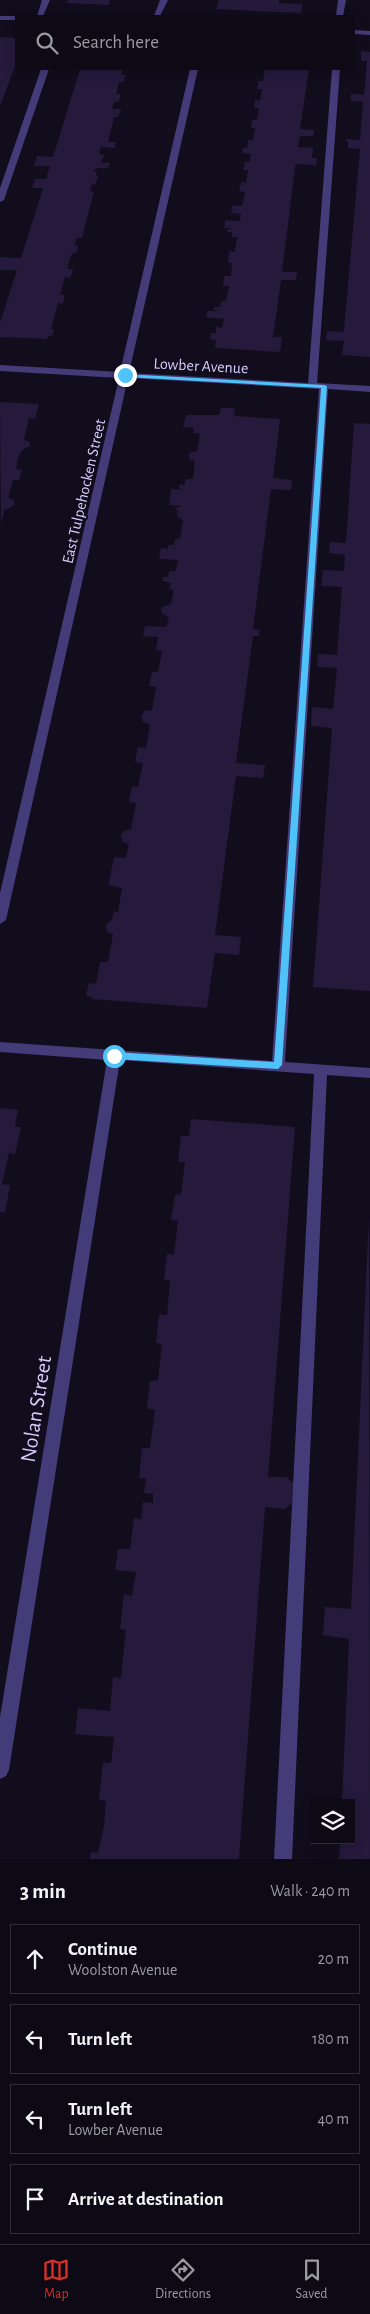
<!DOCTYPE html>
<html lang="en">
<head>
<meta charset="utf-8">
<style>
	:root { --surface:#0d0a16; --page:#1b1823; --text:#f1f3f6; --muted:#9a9aa1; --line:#2d2b35; --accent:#d93025 }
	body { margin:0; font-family:"Alegreya Sans",sans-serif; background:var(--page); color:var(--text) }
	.controls { position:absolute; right:15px; bottom:15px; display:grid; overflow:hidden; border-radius:0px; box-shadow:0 2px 12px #0003 }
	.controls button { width:45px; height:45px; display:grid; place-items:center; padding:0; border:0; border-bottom:1px solid var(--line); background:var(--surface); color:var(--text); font:25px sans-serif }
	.stop { position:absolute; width:15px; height:15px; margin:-11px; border:4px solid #4fc3f7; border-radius:50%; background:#fff }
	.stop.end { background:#4fc3f7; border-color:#fff; box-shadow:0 1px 5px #0008 }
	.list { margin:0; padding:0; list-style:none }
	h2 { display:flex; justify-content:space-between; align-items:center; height:65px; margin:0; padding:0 20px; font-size:21px }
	h2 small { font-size:16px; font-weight:400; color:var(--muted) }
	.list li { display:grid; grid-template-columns:32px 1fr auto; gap:15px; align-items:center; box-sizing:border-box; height:70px; margin:0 10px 10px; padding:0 10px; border:1px solid var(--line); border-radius:0px }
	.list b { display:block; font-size:19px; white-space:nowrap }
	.list p { margin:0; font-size:16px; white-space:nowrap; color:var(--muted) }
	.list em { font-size:16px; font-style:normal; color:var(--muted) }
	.icon { flex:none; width:28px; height:28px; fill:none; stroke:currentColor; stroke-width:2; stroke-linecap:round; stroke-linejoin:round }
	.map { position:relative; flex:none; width:370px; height:1859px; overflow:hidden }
	.search { position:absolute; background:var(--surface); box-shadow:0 2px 12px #0003; left:15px; right:15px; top:15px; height:55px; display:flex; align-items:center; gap:12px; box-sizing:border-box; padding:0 18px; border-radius:0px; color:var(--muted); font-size:19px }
	.sheet { height:385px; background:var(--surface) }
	nav { display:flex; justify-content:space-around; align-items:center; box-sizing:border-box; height:70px; border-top:1px solid var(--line); background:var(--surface); font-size:14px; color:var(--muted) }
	nav a { display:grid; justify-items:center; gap:2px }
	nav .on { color:var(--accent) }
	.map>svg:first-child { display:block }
	.building { fill:#251a3c }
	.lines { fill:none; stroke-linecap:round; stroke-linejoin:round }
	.minor { fill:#443b79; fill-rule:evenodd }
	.route { fill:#4fc3f7 }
	.labels { text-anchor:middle; stroke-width:4; stroke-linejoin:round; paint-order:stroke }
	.far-street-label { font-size:16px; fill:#d6ccfc; stroke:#110d1d }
	.near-street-label { font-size:22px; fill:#d6ccfc; stroke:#110d1d }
</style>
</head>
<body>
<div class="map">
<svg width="370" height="1859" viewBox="0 0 370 1859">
	<rect width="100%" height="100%" fill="#110d1d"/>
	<path class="building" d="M68,0H110L109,5L67,3Z
		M219,0H279V3L303,4L301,13L276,12L216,9Z
		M0,37L16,38V64L0,106Z
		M361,51L370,52V357L342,355L344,341L326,340L327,331L343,332L344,330L360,149L348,148V141H346V139L360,140L363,102L351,101V94L364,95L367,61H361Z
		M80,69H123L121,75H126L123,82H119L116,94H121L120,98L118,102H114L112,109H121L120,114H115L119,115L118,117H114L108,142H116L115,148L101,147L99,154L104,155L101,163H110L108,168H96L94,172H97L96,176H98L95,185L92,184L90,191L94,192L88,214L82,238H77L74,245L78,246V249L76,253H72L67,269H73L72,273L70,278L65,277L60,295H65L64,299L63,304L58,303L51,329H54L52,336H48L47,339L0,337V323L17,270H0V257L21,258L43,188H32L35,179H46L50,166H34L37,156L53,157Z
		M265,69H309L300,129L314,130L313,136H300L298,147L313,148L312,158H317L316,165L296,164L295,168L282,272H297L296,280H281L273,337H282L280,352L215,348L216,340L210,339L211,333H216V327L222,328L224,319L206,317L207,311H219L214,310V307H220L221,301H226L229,286H223L224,276H231L232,263H228L229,251L235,252L237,237H232V232H227L228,229L233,228H224L225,220L240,221L241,214L231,213L232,210H237L231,209L232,206H242L245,192L239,191L241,182L246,183L248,170H243L244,166L245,161L250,162L251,154L242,153L243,148H247L248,140H253L255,128H251L252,120H257L259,108H254L255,100L260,101L262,89H257L258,85V81H263Z
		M0,402L39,404L35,419L29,418L24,440L30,442V446L21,451L18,459L16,469L22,470L19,480H13L8,498L14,500V504L10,508L5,509L1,523Z
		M221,408H235L234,416L280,419L273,478L292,480L291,490L271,489L253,629L260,630L259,636H253L236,763L265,765L263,778L236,776L215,935L241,937L239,955L215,953L207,1008L92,999V997L86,996L89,983L96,984L100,962H108L113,934L107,932L105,926L112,919L114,911L118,912L122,888L109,885V881L114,857L126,858L129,844L123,842L121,837L123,831L131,829L136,803L129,802L132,786L138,787L143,763L135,762L136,756L138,747L146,748L150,724L143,722L141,717L144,711L152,710L156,687L149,686L152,672H158L162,651L156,650L158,637L143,636L145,626L166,627L169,617L163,614L161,610L162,607L171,604L173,594V589H169L171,583L162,581L163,577H168L169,571H176L178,560L159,559L161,548L168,549V545H174L175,539H180L183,520L177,516L178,511L175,508L182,506L169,505L171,489L183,490L179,488L180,484L184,485L186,479H193L195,461L190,460L188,455L191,452L197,451L200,433H193L194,428L183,427L186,415H219Z
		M354,423L370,424V991L313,987L332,728L311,726L312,707L333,709L337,668L317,667L318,654L337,655L342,587L321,586L323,570L344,571L345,555L329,553L330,542L346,543Z
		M0,1108L18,1110L15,1127H21L15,1154L9,1153L2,1184L10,1185L5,1213L0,1212Z
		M191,1119L295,1127L268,1477H286L293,1483L292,1503L285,1509L265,1507L239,1859H90L91,1852L98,1853L104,1826L106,1801L99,1800L103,1762L111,1763L114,1737L75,1734L78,1708L110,1711L113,1677L121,1678L126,1630L120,1629L124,1594L132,1596L136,1572L115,1570L118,1549H130L134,1518L141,1519L143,1502L153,1503V1494L144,1493L146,1479L139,1478L142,1448H150L155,1410L147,1408L150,1381L158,1380L162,1344L156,1343L159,1314L167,1315L170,1280H164L167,1254L174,1255L178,1221L171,1220L175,1195L181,1194L185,1162H178L181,1136H189Z
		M369,1216L370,1859H339L340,1840H351V1803H342L349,1639L323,1635L325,1607L351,1609Z"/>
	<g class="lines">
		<path class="minor" d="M42,0H50L43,16H37Z
			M160,0H168L160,16H154Z
			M338,0H346L343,16H336Z
			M0,16H18L16,20H0Z
			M354,30L370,31V35L354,34Z
			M41,69H49L4,200L0,202V188Z
			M190,69H198L129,373L308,383L332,69H340L317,383L370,386V392L328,389L285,1062L370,1068V1078L327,1075L292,1859H274L314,1074L120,1060L9,1770L6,1776L0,1779V1717L107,1060L0,1052V1042L272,1061L319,389L128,378L6,920L0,924V893L119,378L0,371V365L120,372Z"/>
	</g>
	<path class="route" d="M123,374L324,385L327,386L282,1065L278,1069L114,1059L110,1056L114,1052L274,1062L321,388L125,377Z"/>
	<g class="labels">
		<g class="far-street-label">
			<text transform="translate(201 365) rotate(3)" y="6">Lowber Avenue</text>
			<text transform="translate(83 491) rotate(-77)" y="6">East Tulpehocken Street</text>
		</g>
		<g class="near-street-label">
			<text transform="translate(35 1409) rotate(-81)" y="8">Nolan Street</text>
		</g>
	</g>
</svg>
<div class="controls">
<button><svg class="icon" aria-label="layers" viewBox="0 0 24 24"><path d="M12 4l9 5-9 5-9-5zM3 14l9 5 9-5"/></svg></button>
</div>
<div class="stop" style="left:114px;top:1056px"></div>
<div class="stop end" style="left:125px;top:375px"></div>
<div class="search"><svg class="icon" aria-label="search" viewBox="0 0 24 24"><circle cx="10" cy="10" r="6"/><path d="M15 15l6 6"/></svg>Search here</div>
</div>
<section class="sheet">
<h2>3 min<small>Walk · 240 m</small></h2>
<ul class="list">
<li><svg class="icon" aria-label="ahead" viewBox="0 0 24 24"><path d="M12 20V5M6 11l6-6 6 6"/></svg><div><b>Continue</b><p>Woolston Avenue</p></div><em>20 m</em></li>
<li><svg class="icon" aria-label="left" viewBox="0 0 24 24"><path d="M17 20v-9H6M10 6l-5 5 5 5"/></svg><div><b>Turn left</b></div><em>180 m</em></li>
<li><svg class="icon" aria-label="left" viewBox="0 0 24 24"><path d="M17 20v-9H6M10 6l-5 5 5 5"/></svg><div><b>Turn left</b><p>Lowber Avenue</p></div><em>40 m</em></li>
<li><svg class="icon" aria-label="arrive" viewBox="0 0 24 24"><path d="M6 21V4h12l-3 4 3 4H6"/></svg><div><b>Arrive at destination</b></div></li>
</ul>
</section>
<nav>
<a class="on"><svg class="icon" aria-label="map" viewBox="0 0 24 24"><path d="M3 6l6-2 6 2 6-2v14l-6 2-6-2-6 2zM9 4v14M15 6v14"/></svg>Map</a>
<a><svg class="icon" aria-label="directions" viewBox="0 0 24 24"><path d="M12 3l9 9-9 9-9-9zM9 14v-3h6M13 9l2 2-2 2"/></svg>Directions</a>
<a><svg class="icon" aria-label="saved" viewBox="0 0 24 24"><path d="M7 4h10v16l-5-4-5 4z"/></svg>Saved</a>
</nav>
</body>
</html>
